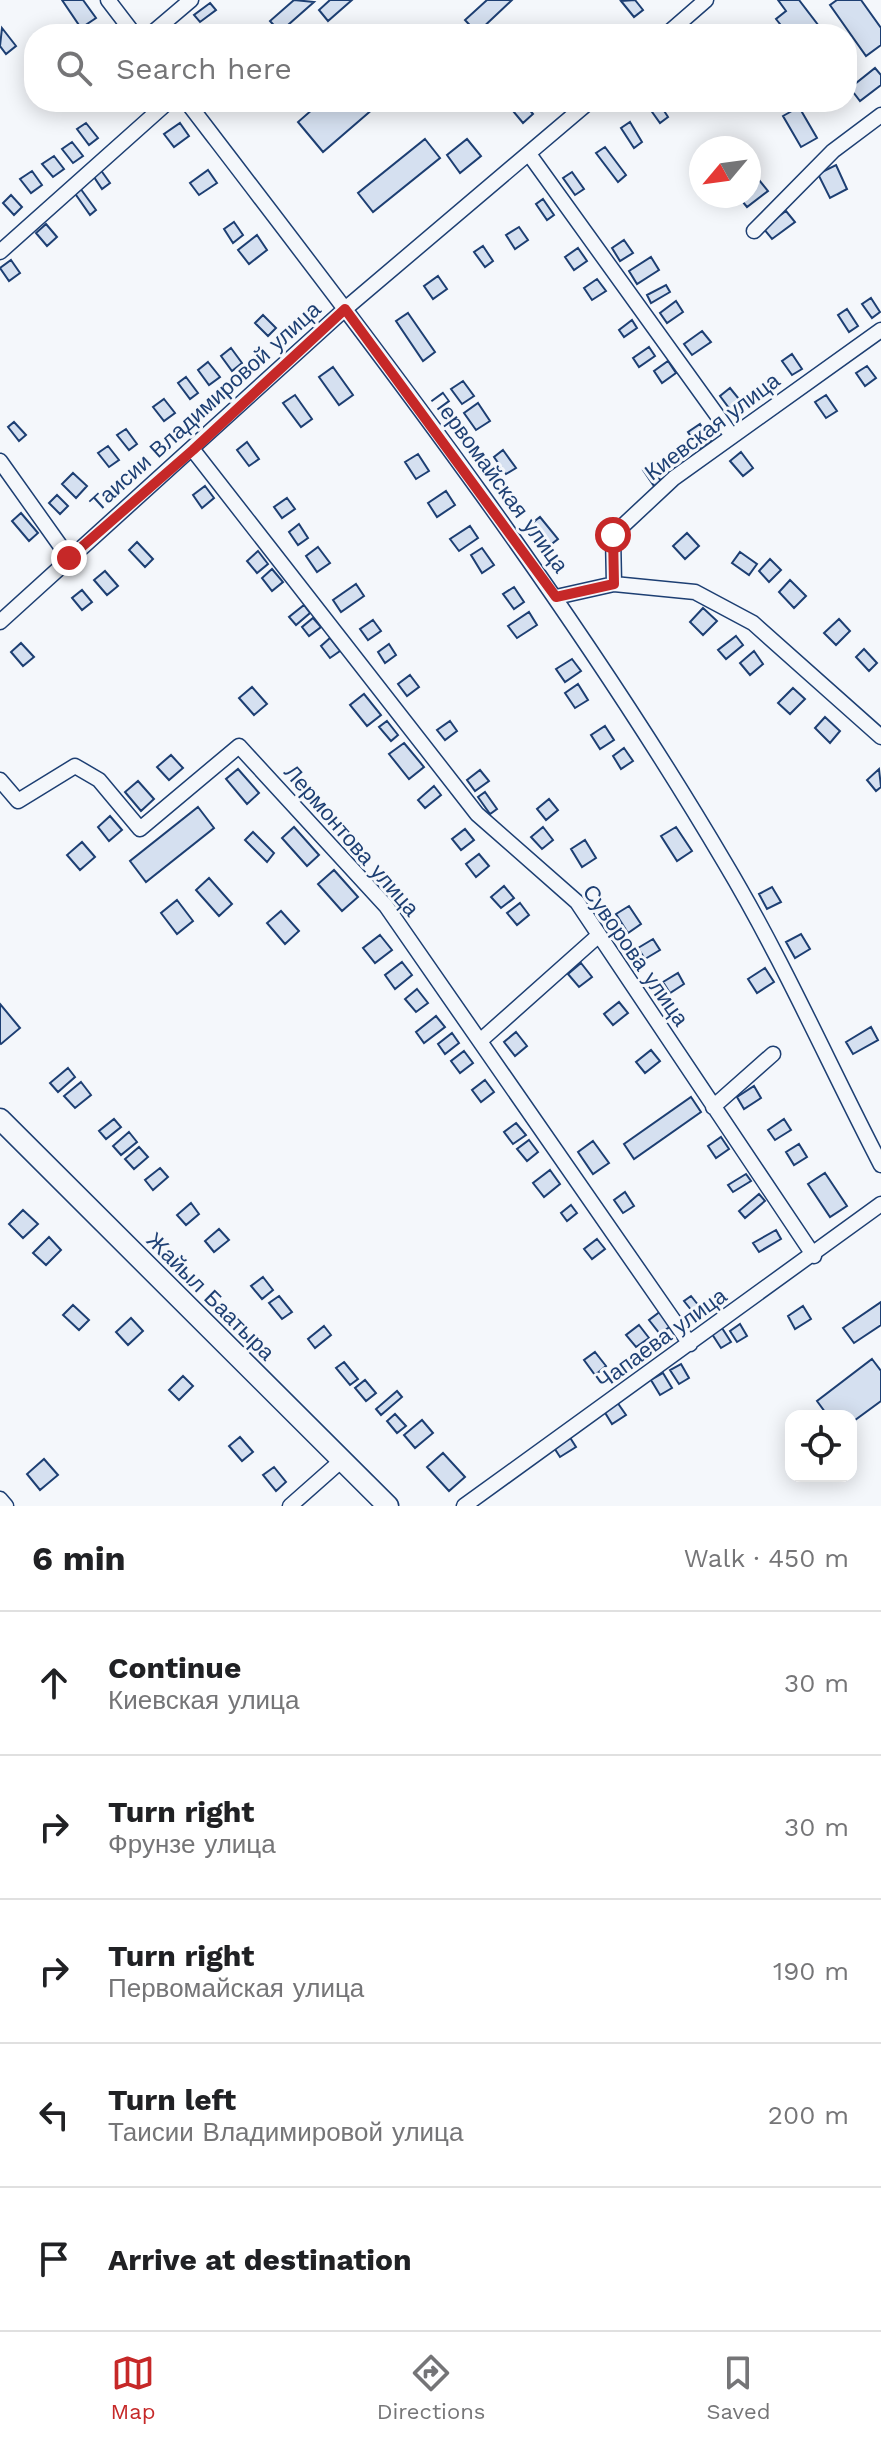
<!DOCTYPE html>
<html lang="en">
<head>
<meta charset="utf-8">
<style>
	:root { --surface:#fff; --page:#f2f2f2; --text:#202124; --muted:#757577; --line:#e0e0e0; --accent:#c62828 }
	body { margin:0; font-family:"Work Sans",sans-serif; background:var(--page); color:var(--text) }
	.controls { position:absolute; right:24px; bottom:24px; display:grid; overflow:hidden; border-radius:16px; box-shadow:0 4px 20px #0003 }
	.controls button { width:72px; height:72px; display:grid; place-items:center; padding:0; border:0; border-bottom:2px solid var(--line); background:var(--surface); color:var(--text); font:40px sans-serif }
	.compass { position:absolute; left:689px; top:136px; width:72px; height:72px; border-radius:50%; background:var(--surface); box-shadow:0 4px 20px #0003; rotate:241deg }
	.stop { position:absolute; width:24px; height:24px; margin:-18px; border:6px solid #c62828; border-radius:50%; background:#fff }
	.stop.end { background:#c62828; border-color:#fff; box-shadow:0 2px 8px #0008 }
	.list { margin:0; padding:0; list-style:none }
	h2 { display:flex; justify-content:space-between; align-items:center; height:104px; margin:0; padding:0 32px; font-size:34px }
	h2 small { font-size:26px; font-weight:400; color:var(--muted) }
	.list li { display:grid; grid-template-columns:52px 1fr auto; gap:24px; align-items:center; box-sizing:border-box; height:144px; padding:0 32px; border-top:2px solid var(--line) }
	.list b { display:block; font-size:30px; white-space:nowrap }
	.list p { margin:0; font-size:26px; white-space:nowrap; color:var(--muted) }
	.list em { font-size:26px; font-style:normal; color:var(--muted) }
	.icon { flex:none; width:44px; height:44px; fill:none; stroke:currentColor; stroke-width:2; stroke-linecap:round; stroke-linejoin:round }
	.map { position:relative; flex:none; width:881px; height:1506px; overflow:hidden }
	.search { position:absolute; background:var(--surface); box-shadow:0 4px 20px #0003; left:24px; right:24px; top:24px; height:88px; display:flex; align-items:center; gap:20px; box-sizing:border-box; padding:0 28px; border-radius:32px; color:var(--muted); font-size:30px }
	.sheet { height:824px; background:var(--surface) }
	nav { display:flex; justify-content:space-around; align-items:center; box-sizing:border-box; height:112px; border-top:2px solid var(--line); background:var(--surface); font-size:22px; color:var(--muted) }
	nav a { display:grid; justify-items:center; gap:4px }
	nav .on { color:var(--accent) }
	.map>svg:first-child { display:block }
	.building { fill:#d5e0f0; stroke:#1d3f73; stroke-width:2 }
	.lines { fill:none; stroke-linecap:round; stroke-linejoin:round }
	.minor-casing { stroke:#1d3f73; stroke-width:17 }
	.highway-casing { stroke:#1d3f73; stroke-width:23 }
	.minor { stroke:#f4f7fb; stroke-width:14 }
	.highway { stroke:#f4f7fb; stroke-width:20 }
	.route { stroke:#c62828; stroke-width:10 }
	.labels { text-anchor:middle; stroke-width:6; stroke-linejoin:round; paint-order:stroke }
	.street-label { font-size:22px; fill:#1d3f73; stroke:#f4f7fb }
</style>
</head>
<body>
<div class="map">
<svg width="881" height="1506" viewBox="0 0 881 1506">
	<rect width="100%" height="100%" fill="#f4f7fb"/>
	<path class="building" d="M62,0H83L96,18L81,28Z
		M294,0L314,2L280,32L270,21Z
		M330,0H352L328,21L319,10Z
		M487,0H512L477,33L465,20Z
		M635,0L643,10L634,17L621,1Z
		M778,0H799L825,34H788L776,19L786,11Z
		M837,0H861L881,28V45L866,56L830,5Z
		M210,3L216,10L200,22L194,15Z
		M2,28L16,46L6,54L0,46Z
		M875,68L881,75V85L860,101L850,88Z
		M321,102H381L323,152L298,122Z
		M512,102H523L533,114L523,123L508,105Z
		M659,103L668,117L660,123L650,109Z
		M799,107L817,138L801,147L783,116Z
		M630,122L642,142L634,148L621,128Z
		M86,123L98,138L89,145L77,129Z
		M180,123L189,136L174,147L164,134Z
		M425,139L440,158L373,212L358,193Z
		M467,139L481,156L460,173L447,155Z
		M72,142L83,156L73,163L62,149Z
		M605,147L626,175L618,182L596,153Z
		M54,156L64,169L53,177L42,164Z
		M836,165L847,189L830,198L818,174Z
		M100,169L110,183L102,189L92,174Z
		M208,170L217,183L199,195L190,183Z
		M32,171L42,185L31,193L20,179Z
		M572,172L584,189L575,195L563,178Z
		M755,175L768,191L747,207L738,196H749V180Z
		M80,188L96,210L90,215L74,192Z
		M11,195L22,207L14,215L3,203Z
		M543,199L554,215L547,220L536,204Z
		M786,211L795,222L772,239L763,228Z
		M234,222L243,235L233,243L224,229Z
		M46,224L57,237L47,246L36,233Z
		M519,227L528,240L515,249L506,235Z
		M257,235L267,250L249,264L238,250Z
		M624,240L633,253L620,261L612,248Z
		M483,246L493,261L485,267L474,252Z
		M578,248L587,261L574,270L565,257Z
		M651,257L659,270L637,284L629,271Z
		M11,260L20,273L9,281L0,268Z
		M438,276L447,289L433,299L424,286Z
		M597,279L606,291L592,300L584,288Z
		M666,285L670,292L651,303L647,295Z
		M871,298L880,312L872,318L862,304Z
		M676,301L683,312L667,323L660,313Z
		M847,309L858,326L849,332L838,315Z
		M408,313L435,352L423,361L396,321Z
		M263,315L276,328L268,336L255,323Z
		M632,320L637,328L624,337L619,330Z
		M702,331L711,342L692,355L684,344Z
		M649,347L655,356L639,367L633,358Z
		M231,348L242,363L232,371L221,356Z
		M792,354L802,369L792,375L782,361Z
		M668,361L676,373L662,383L654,371Z
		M208,362L220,377L209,385L198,370Z
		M867,366L876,378L865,386L856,373Z
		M333,367L353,395L339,405L319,377Z
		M186,377L198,393L190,399L178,383Z
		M463,381L474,396L462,404L451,389Z
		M730,388L743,404L732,412L720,396Z
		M295,395L312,419L301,427L283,403Z
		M826,395L837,411L826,418L815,402Z
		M164,399L175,413L164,421L153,407Z
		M478,403L490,421L476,430L464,413Z
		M14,422L26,435L19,441L8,427Z
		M700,424L711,441L699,449L688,432Z
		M126,429L137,444L129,450L117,435Z
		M247,442L259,459L249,466L237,450Z
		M108,446L119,460L109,467L98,453Z
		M503,450L516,468L506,474L494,457Z
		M741,452L753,468L743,476L730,461Z
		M418,454L429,471L416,479L405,462Z
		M650,465L661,481L654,486L643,470Z
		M73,473L87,486L76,498L62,484Z
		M205,486L214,498L202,508L193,495Z
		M446,491L455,505L437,517L428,503Z
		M57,495L68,506L60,514L49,503Z
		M287,498L295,509L282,518L274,507Z
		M21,513L38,533L29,541L12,521Z
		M540,517L558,539L549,546L531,524Z
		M299,524L308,538L298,545L289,532Z
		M470,526L478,538L459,551L450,539Z
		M687,533L699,546L685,559L673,546Z
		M137,542L153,559L145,567L129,550Z
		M318,547L330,563L317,572L306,556Z
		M482,548L494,565L482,573L471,555Z
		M258,551L268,564L257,573L247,561Z
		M740,552L757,564L749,575L732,563Z
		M770,559L781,570L769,582L759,571Z
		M272,569L283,582L272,591L262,578Z
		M105,571L118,586L107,595L94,580Z
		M790,580L806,596L794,608L779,592Z
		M356,584L364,596L341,612L333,600Z
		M514,587L524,602L514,609L503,594Z
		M82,590L92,602L82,610L72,598Z
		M304,605L310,613L296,625L289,617Z
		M703,608L717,621L703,635L690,622Z
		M529,612L537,625L517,638L508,626Z
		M313,618L321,627L309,636L302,627Z
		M839,619L850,631L836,645L824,633Z
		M373,620L381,631L368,640L360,629Z
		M736,636L743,645L726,659L718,650Z
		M330,638L340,651L330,658L321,646Z
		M21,643L34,657L23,666L11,652Z
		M389,644L396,655L385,663L378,652Z
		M864,649L877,663L869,671L856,657Z
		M754,651L763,664L750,675L740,663Z
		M572,659L581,671L565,682L556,669Z
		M410,675L419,687L407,696L398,684Z
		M578,684L588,700L575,708L565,693Z
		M252,687L267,704L254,715L239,698Z
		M793,688L805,699L790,714L778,703Z
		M364,694L381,715L367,726L350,705Z
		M825,717L840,731L830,743L815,728Z
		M387,721L398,735L391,741L379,727Z
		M450,721L457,731L445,740L437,730Z
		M605,726L614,740L600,749L591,735Z
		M404,743L424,767L409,779L389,754Z
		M624,748L633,761L621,769L613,756Z
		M171,755L183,768L169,780L157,767Z
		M238,769L259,793L247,804L226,779Z
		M879,769L881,787L876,791L867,780Z
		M480,770L489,781L475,791L467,780Z
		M138,781L154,799L141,811L125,792Z
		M434,786L441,795L425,808L418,800Z
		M485,792L497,809L490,814L478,797Z
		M549,799L558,810L546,820L537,809Z
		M198,807L214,828L146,882L130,861Z
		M110,816L122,830L109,841L98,827Z
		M294,827L319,855L307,866L282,838Z
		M543,827L553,840L542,849L531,837Z
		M676,827L692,851L677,861L661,836Z
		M465,829L474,840L461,850L452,839Z
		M253,832L274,853L267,862L245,840Z
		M585,840L596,858L582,867L571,849Z
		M82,842L95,857L80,870L67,855Z
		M479,854L489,866L476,877L466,864Z
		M334,870L358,897L342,911L318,884Z
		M209,878L232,904L219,916L196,890Z
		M504,886L514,898L501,908L491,897Z
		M772,887L781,902L767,909L759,894Z
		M177,900L193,921L177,934L161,913Z
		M520,903L529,915L517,925L507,913Z
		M629,906L641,924L628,933L616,914Z
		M281,911L299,931L285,944L267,923Z
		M801,934L810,949L795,958L786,942Z
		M380,935L392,950L375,963L363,948Z
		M653,939L660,950L645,959L638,948Z
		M402,962L412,975L395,989L385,975Z
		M581,963L592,977L579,987L568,974Z
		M765,968L774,982L757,993L748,979Z
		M678,973L684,984L670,993L663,982Z
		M417,989L428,1003L416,1012L405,999Z
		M619,1002L628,1013L613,1025L604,1014Z
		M0,1004L20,1028L1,1044L0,1043Z
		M436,1016L445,1027L424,1043L416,1032Z
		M871,1027L878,1040L853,1054L846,1042Z
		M516,1032L527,1046L515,1056L504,1042Z
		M452,1033L459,1043L445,1054L438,1044Z
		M651,1050L660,1061L645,1073L636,1062Z
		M464,1051L473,1063L460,1073L451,1061Z
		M68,1068L75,1077L58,1092L50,1083Z
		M485,1080L494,1092L481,1102L472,1090Z
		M81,1082L91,1095L75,1108L64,1096Z
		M754,1086L761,1098L744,1109L737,1097Z
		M691,1097L701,1112L634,1159L624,1144Z
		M114,1119L121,1127L106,1139L99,1131Z
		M784,1119L791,1130L775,1140L768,1130Z
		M516,1123L526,1135L513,1144L504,1132Z
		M129,1132L137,1142L121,1155L113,1146Z
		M721,1137L729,1149L716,1158L708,1146Z
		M529,1140L538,1152L527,1161L517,1149Z
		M593,1141L609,1163L593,1174L578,1152Z
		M799,1144L807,1157L794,1165L786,1152Z
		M139,1147L148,1157L134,1169L125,1159Z
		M160,1168L168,1177L153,1190L145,1180Z
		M550,1170L560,1184L544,1197L533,1183Z
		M825,1173L847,1206L830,1217L808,1184Z
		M746,1174L751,1181L733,1192L728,1185Z
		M625,1192L634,1206L623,1213L614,1200Z
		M759,1194L765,1201L745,1218L739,1211Z
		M191,1203L199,1214L186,1225L177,1215Z
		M571,1205L577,1213L567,1221L561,1213Z
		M23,1210L38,1224L23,1238L9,1224Z
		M219,1229L229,1240L214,1252L205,1241Z
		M776,1230L781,1239L759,1252L753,1243Z
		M49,1237L61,1250L46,1265L33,1253Z
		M597,1239L605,1249L592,1259L584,1249Z
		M263,1277L273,1290L262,1299L251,1286Z
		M279,1296L292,1312L282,1319L269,1303Z
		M691,1296L703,1311L696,1316L684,1301Z
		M881,1302V1325L854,1343L843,1328Z
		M73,1305L89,1320L79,1330L63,1315Z
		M803,1306L811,1319L795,1329L788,1316Z
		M661,1311L672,1325L660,1334L649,1320Z
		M131,1318L143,1331L128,1345L116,1332Z
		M740,1324L747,1336L737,1342L730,1331Z
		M639,1325L649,1338L636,1347L626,1335Z
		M324,1326L331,1335L315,1348L308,1339Z
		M722,1328L731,1342L721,1348L712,1334Z
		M595,1352L606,1366L595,1375L584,1360Z
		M872,1359L881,1371V1401L851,1423V1416H828L817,1401Z
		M344,1362L358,1379L350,1385L336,1368Z
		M681,1364L689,1378L679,1384L670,1370Z
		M663,1373L672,1388L660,1395L651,1380Z
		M183,1376L193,1386L179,1400L169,1390Z
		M365,1380L376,1393L366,1401L355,1388Z
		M397,1391L402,1397L381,1415L376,1409Z
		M617,1402L626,1415L612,1424L604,1411Z
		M395,1414L406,1426L397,1433L387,1421Z
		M422,1420L433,1433L415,1448L404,1435Z
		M569,1436L576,1447L560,1457L553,1446Z
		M240,1437L253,1452L242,1461L229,1446Z
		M443,1453L465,1477L449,1491L427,1467Z
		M44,1459L58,1475L40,1490L27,1474Z
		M274,1467L286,1482L276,1491L263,1475Z"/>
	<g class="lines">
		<g class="minor-casing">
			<path id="minor" d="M108,0L134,34
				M151,34L191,0
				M667,34L706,0
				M187,102C376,349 567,595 725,863C783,960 829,1065 881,1165
				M529,154L732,436
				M754,231L833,151L881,115
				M0,252L168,102
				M193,450L477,814L577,902L814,1256
				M0,461L69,558
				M614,584L613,535L674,478L881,330
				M556,597L614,584L695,592L753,623L881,737
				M0,622L345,309L589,102
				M0,780L18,801L75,766L99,780L140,829L239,746L386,906L690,1344
				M480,1041L599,935
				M713,1107L773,1054
				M0,1499L6,1506
				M290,1506L342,1460
				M464,1506L881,1204"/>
		</g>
		<g class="highway-casing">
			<path id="highway" d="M0,1119L388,1506"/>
		</g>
		<use href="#minor" class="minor"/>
		<use href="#highway" class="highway"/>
	</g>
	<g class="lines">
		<path class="route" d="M69,558L193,450L345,309L556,597L614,584L613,535"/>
	</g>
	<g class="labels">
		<g class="street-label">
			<text transform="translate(205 406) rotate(-42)" y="8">Таисии Владимировой улица</text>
			<text transform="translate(712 426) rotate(-37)" y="8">Киевская улица</text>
			<text transform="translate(500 482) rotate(54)" y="8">Первомайская улица</text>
			<text transform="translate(352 840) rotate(49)" y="8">Лермонтова улица</text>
			<text transform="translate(636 955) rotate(55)" y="8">Суворова улица</text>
			<text transform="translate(211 1296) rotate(45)" y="8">Жайыл Баатыра</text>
			<text transform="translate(661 1338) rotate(-36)" y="8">Чапаева улица</text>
		</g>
	</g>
</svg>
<div class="controls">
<button><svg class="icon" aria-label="locate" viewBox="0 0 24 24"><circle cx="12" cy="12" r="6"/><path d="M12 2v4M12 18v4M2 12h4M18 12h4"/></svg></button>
</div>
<svg class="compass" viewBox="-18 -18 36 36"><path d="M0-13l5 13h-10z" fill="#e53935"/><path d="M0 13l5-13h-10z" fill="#757577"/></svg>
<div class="stop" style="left:613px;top:535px"></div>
<div class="stop end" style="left:69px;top:558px"></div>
<div class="search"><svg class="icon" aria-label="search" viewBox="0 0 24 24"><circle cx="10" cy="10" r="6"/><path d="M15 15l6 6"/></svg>Search here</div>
</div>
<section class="sheet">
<h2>6 min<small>Walk · 450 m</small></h2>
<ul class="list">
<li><svg class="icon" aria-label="ahead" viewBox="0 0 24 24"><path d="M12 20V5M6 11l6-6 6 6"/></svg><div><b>Continue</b><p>Киевская улица</p></div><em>30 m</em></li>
<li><svg class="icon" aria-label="right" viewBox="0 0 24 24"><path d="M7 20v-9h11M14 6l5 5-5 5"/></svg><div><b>Turn right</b><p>Фрунзе улица</p></div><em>30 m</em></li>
<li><svg class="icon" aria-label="right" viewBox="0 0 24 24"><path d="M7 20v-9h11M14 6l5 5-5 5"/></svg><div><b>Turn right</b><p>Первомайская улица</p></div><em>190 m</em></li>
<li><svg class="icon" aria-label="left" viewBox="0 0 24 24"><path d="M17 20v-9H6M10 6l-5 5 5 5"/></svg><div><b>Turn left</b><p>Таисии Владимировой улица</p></div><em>200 m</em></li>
<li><svg class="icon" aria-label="arrive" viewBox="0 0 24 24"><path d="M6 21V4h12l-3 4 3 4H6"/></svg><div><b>Arrive at destination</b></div></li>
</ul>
</section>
<nav>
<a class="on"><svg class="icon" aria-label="map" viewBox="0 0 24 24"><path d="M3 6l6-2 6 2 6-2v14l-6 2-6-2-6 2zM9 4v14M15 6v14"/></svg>Map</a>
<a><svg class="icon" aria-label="directions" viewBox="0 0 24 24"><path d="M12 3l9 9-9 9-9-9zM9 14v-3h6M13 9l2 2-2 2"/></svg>Directions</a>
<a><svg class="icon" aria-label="saved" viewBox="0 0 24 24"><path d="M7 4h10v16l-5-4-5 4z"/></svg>Saved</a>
</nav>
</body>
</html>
